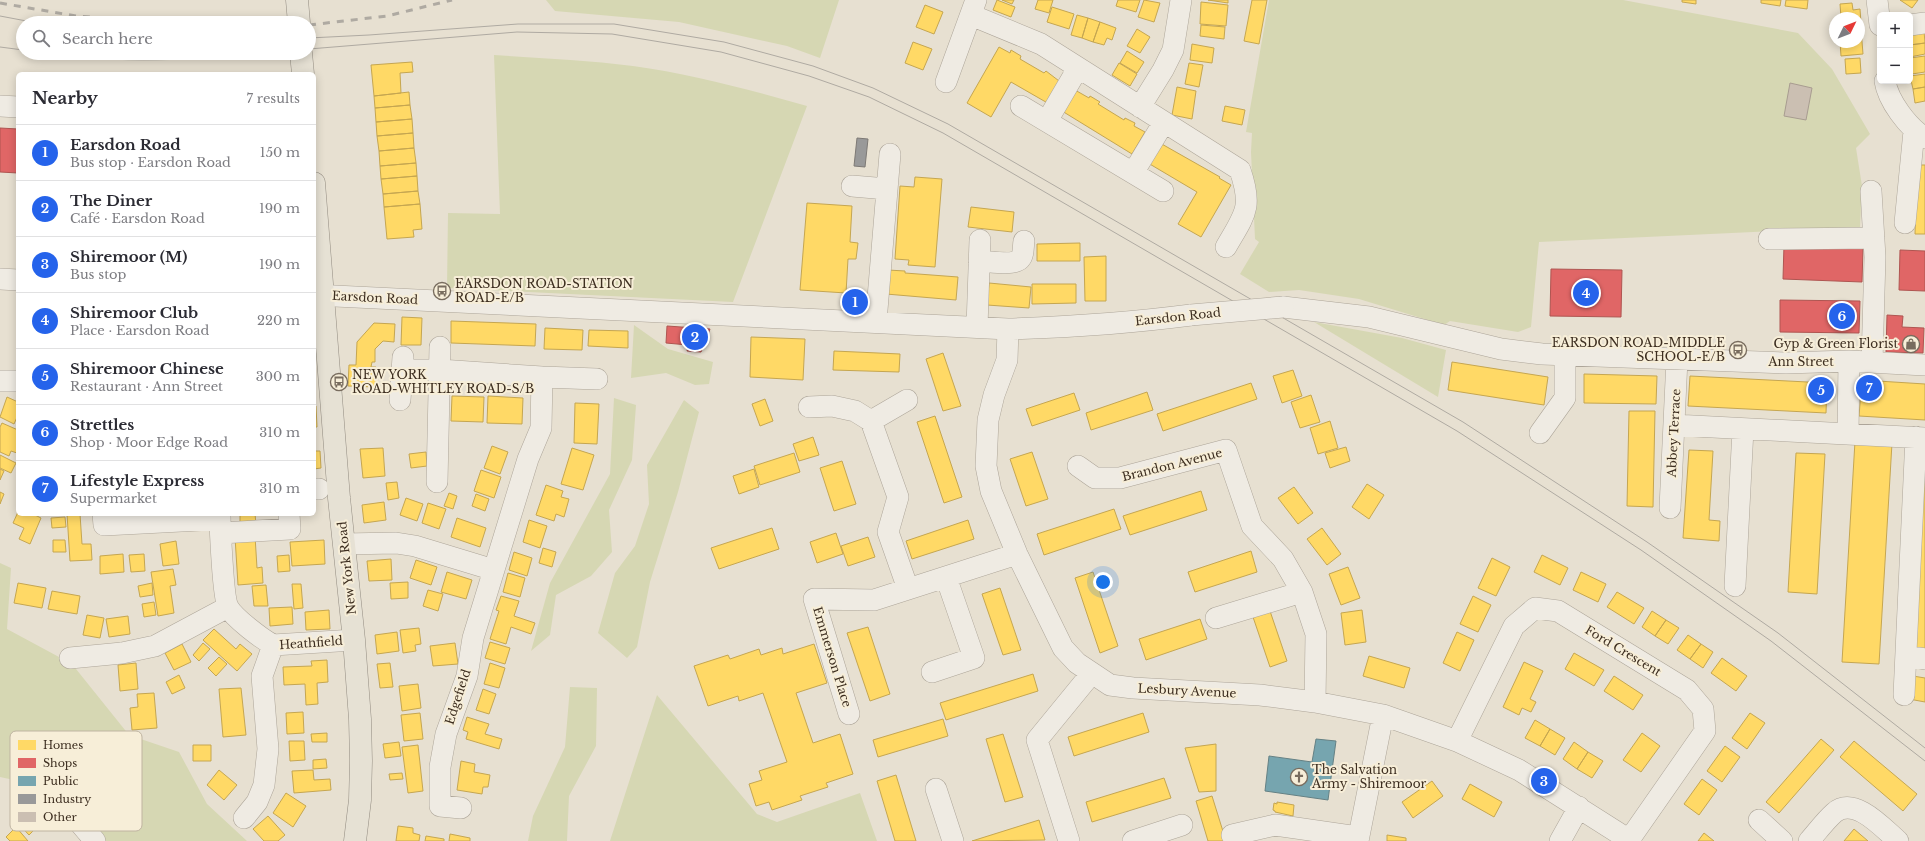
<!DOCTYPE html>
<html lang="en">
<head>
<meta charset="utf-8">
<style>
	:root { --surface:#fff; --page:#f7f7f7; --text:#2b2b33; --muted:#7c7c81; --line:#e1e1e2; --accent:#2563eb }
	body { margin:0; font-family:"Libre Baskerville",serif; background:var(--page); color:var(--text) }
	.controls { position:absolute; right:12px; top:12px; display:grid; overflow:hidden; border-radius:6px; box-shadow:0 2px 10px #0003 }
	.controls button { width:36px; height:36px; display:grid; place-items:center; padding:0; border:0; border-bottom:1px solid var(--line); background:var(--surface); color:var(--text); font:20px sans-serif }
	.compass { position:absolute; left:1829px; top:12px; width:36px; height:36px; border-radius:50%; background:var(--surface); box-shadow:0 2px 10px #0003; rotate:47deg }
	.you { position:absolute; left:1103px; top:582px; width:14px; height:14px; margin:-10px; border:3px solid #fff; border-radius:50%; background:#1a73e8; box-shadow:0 0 0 6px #1a73e833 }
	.badge { display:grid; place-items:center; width:26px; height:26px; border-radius:50%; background:var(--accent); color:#fff; font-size:13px; font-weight:700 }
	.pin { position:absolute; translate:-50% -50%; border:2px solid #fff; box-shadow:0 1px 4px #0006 }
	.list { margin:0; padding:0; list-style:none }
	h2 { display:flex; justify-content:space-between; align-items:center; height:52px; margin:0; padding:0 16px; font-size:17px }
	h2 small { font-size:13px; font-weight:400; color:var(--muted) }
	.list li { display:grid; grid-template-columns:26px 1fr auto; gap:12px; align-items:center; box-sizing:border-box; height:56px; padding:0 16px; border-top:1px solid var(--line) }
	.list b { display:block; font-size:15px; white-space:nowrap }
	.list p { margin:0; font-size:13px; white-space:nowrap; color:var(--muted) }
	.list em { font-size:13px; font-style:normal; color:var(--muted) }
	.icon { flex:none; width:22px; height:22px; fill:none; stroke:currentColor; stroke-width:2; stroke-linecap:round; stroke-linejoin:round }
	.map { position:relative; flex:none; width:1925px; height:841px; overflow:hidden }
	.search { position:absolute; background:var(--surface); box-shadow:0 2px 10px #0003; left:16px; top:16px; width:300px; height:44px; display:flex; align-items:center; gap:10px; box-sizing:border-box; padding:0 14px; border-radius:22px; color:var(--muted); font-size:15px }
	.panel { position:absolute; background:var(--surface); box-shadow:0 2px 10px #0003; left:16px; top:72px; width:300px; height:444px; border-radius:6px }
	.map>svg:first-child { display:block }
	.green { fill:#d6d7b3 }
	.homes { fill:#ffd966; stroke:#c5a651 }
	.shops { fill:#e06666; stroke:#af5551 }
	.public { fill:#76a5af; stroke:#658184 }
	.industry { fill:#999; stroke:#7d7975 }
	.building { fill:#cbbfb2; stroke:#a89c90 }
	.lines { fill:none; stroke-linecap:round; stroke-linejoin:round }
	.minor-casing { stroke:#ada599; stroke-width:22 }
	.major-casing { stroke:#928b80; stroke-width:23 }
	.minor { stroke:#efebe3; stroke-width:21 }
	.major { stroke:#e6e1d4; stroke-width:22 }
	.tram { stroke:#afaaa2; stroke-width:1 }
	.rail { stroke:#afaaa2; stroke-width:3; stroke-dasharray:7 7; stroke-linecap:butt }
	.minor-bridge-casing { stroke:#ada599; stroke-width:22; stroke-linecap:butt }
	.minor-bridge { stroke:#efebe3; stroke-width:21 }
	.labels { text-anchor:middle; stroke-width:4; stroke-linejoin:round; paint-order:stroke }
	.poi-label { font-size:12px; fill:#3d2e20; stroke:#f7eed8; text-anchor:start }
	.street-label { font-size:12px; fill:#3d2e20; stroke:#f7eed8 }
	.key { fill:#f7eed8; stroke:#bfb4a1; stroke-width:1 }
	.key-label { font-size:11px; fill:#3d2e20 }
</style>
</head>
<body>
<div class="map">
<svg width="1925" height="841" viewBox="0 0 1925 841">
	<rect width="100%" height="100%" fill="#e7e0d1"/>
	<path class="green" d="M546,0H839L820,58L787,46L679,22L555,11Z
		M1269,0H1623L1798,33L1832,69L1870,134L1856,148L1862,186L1860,227L1539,242L1531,327L1518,332L1450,321L1444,325L1359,299L1299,290L1269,292L1240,274L1259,242L1255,239L1251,152L1252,133L1246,132Z
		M494,55C540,58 587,60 633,66C692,74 750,90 807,106L733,302L447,288L448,213L500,214Z
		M1314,322L1402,338L1446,350L1438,397Z
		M634,325L668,349L713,362L709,384L695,385L666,373L631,378Z
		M614,398L636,405L632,460L609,510L612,552L591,576L556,595L550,635L531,651L550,583L610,474Z
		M684,400L699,412L678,492L650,582L637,647L627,658L598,633L615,573L635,546L649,504L647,465Z
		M0,563L11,568L7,629L72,664L129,735L179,752L207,804L247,841H106L83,812L14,780L0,777Z
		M570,687L597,688L596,746L569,796L567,841H528L533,816L565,747Z
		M657,695L757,814L777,822L860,793L877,841H610Z"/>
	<path class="homes" d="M997,0L1015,7L1011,17L993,10Z
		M1002,0H1014L1012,4Z
		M1038,0H1053L1049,13L1035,9Z
		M1118,0H1140L1136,12L1116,6Z
		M1144,0L1160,3L1154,22L1138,17Z
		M1208,0H1228V3Z
		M1252,0H1267L1259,44L1244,41Z
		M1682,0H1696V4L1682,2Z
		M1761,0H1781L1780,6L1761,3Z
		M1786,0H1808L1807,9L1785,6Z
		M1900,0H1918L1912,8Z
		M1201,2L1228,5L1226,26L1200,24Z
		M1852,3L1853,10L1860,9L1861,23L1859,24V18H1841L1840,4Z
		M925,5L943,12L934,34L916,27Z
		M1052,7L1074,14L1069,29L1047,22Z
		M1077,15L1088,18L1082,38L1071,35Z
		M1088,18L1100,22L1093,42L1082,38Z
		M1100,22L1116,28L1112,40L1107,38L1104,45L1093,42Z
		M1201,25L1225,27L1224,39L1200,36Z
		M1137,29L1150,37L1140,53L1127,46Z
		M1859,29H1861L1863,54L1841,56L1840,42H1859Z
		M1924,31L1925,43L1910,45V33Z
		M913,42L932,49L923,70L905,63Z
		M1925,43V54L1910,57V45Z
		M1192,44L1214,48L1212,63L1190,60Z
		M999,47L1010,53L1011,50L1021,56L1020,59L1044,73L1046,71L1063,84L1051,105L1011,82L991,117L967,103Z
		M1127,51L1144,62L1137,73L1120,63Z
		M1925,56V72L1912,74L1910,58Z
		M1860,58L1861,73L1846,74L1845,59Z
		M412,62L413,72L400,73L401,93L374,96L371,65Z
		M1119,63L1137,74L1130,86L1112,75Z
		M1189,63L1203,65L1199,87L1185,84Z
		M1925,74V87L1913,89L1910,76Z
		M1177,87L1196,91L1192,119L1172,115Z
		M1925,87V101L1915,103L1913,89Z
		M1075,90L1089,98L1090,96L1100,102L1098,104L1124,120L1125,118L1135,123L1134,126L1145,132L1132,154L1062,111Z
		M409,92L410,105L375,108L374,96Z
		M410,105L412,119L376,122L375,108Z
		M1225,106L1245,110L1242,125L1222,121Z
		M412,119L413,133L377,136L376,122Z
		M413,133L414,148L379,151L377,136Z
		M1160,143L1220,177L1219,178L1231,185L1201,237L1178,224L1197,192L1148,163Z
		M414,148L416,163L380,166L379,151Z
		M416,163L417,176L381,179L380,166Z
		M1917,165H1925V234H1915Z
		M417,176L418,191L383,194L381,179Z
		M915,177L942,179L935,267L908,265L909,260L895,259L900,186L914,187Z
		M418,191L420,204L384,207L383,194Z
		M807,203L852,206L850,242L858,243L856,259H848L846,293L800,290Z
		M420,204L422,229L413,230L414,237L387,239L384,207Z
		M971,207L1014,212L1012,232L968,227Z
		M1080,243V261H1037V244Z
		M1106,256V301H1085L1084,257Z
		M888,270L905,271V273L958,277L956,300L886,294Z
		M989,283L1031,287L1029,308L987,305Z
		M1032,284H1076V303L1032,304Z
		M402,317L422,318L421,345H401Z
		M451,321L536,324L535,346L451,343Z
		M374,323L395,324L394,342L383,341L375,349V362H372L371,367H376V387L348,386L349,365H356L357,342Z
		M545,328L583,330L582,350L544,349Z
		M589,330L628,331V348L588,346Z
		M751,337L805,339L803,380L750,377Z
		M834,351L900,354L899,372L833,370Z
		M943,353L961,406L943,411L926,359Z
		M1452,362L1548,377L1544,405L1448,390Z
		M1293,370L1302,396L1282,403L1273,376Z
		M1584,374L1657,376L1656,404L1584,403Z
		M1690,376L1827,383L1826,413L1688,406Z
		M1862,380L1925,384V420L1859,416Z
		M1251,383L1257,399L1163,431L1157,414Z
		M1147,392L1153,410L1091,430L1086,413Z
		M1074,393L1080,410L1032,426L1026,409Z
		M1311,395L1320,422L1300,428L1291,402Z
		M452,396L484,397L483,422L451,421Z
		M488,396L523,398L522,424L487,423Z
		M7,397L18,402V415L14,424L0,417Z
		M765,399L773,421L760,426L752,404Z
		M575,403L599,404L597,444L574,443Z
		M314,406H316L317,427H314Z
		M1629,411H1655L1653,507L1627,506Z
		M935,416L962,497L944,503L917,422Z
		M1330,421L1338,448L1318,454L1310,428Z
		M2,423L18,430V451L17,453L11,451L9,456L0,452V427Z
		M813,437L819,455L799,461L793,444Z
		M1855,441L1892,443L1879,664L1842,662Z
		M492,446L508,452L500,474L484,468Z
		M1346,447L1350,461L1330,468L1325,453Z
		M383,448L385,476L363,478L360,449Z
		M572,448L594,455L583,490L561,484Z
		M1689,450L1713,451L1709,520L1720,521L1719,541L1683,538Z
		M314,451H320L321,468L314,469Z
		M426,452L427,466L411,468L409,454Z
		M1032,452L1048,499L1026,506L1010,459Z
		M794,453L800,472L760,485L754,466Z
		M1796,453L1825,454L1817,594L1788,592Z
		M0,455L16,463L11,473L0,468Z
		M1925,460V649H1914Z
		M842,461L856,504L834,511L820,468Z
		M0,469L4,471L0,480Z
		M754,469L759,487L739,494L733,476Z
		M481,470L501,477L494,498L474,491Z
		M397,482L399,498L388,500L386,483Z
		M1367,484L1384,495L1369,519L1352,507Z
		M546,485L563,491L561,497L569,499L564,517L556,514L554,521L536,515Z
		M1294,487L1313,513L1298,524L1278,498Z
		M1201,491L1207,510L1130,535L1123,516Z
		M0,492L4,494L0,504Z
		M449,493L457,496L453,509L444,506Z
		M476,494L489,499L485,511L472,506Z
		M406,498L423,504L417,521L400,515Z
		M384,502L386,520L364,523L362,505Z
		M428,503L446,509L439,529L422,523Z
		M1114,509L1121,529L1044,555L1037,534Z
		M18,512V514H33L41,518L30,544L19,539L24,528L13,523Z
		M67,514H80L82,544H91L92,560L70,561Z
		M240,514H255L256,524L240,525Z
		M65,517L66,527L52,528L51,518Z
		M457,518L486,528L480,547L451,537Z
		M529,520L547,526L540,548L523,542Z
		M968,520L974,539L912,559L906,541Z
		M772,528L779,549L719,569L711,548Z
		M1322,528L1341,554L1327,565L1307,539Z
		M836,533L843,554L817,563L810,542Z
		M255,536L257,568L262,567L263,583L238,585L235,537Z
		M868,537L875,557L848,566L841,546Z
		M53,540H65L66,552H53Z
		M324,540L325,564L292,566L290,542Z
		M176,541L179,564L163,566L160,544Z
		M543,548L556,552L552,567L539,563Z
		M1251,551L1257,572L1195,592L1188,572Z
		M514,552L532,558L527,576L509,570Z
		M123,554L124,572L100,574V556Z
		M144,554L145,571L131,572L129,555Z
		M289,555L290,571L278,572L277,556Z
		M1542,555L1568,568L1560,585L1534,572Z
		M1492,558L1510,567L1496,596L1478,588Z
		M391,559L392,580L369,581L367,561Z
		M416,560L437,567L431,585L410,578Z
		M1348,567L1360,598L1341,605L1329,574Z
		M173,569L176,585L170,586L174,613L158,616L151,572Z
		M447,572L472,580L466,599L441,592Z
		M1093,572L1118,646L1100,653L1075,578Z
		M1581,572L1606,584L1598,602L1573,590Z
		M508,573L525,578L520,597L503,592Z
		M408,582V598L391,599L390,583Z
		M18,583L46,588L42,608L14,603Z
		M152,583L153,595L140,597L138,586Z
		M292,584H301L303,608L294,609Z
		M266,585L268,606H254L252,586Z
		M1000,588L1021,650L1003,655L982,594Z
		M428,590L443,594L438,611L423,606Z
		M52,591L80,596L77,614L48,609Z
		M1617,592L1644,608L1634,624L1607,607Z
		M501,596L519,601L514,616L535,623L531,634L511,627L506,644L490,639L499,611L496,610Z
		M1473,596L1491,605L1478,632L1460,624Z
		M154,602L156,615L144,617L142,604Z
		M292,607L293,624L270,626L269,608Z
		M329,610L330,629L306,630L305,612Z
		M1362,610L1366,642L1345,645L1341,613Z
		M1270,611L1287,661L1270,667L1253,617Z
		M1652,611L1666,620L1655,636L1642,627Z
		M87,615L104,618L100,638L83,635Z
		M128,616L130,634L109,637L106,619Z
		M1200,619L1207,639L1146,660L1139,639Z
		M1666,620L1679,628L1668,644L1655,636Z
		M868,627L890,694L870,701L847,633Z
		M419,628L421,644L415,645L416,651L403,653L400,630Z
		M214,629L236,649L240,644L252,654L237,671L203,640Z
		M397,632L399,651L377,654L375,635Z
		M1457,632L1474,640L1460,671L1443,663Z
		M1688,635L1701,644L1690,659L1677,650Z
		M490,642L510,648L505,664L485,658Z
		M203,643L210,649L199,661L193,655Z
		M455,643L458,664L433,666L430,646Z
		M182,644L191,662L174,670L165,653Z
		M814,644L827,683L796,693L813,743L840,734L853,774L826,783L828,787L800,796L802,800L772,810L769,802L756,806L749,784L762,780L759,771L787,762L763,693L739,701L738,696L708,706L694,666L728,655L730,659L759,649L761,655L782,648L783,654Z
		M1701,644L1713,652L1703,668L1690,659Z
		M1574,653L1604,670L1594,686L1565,669Z
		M1369,656L1410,668L1404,688L1363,676Z
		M219,657L227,664L216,676L208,668Z
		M1722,658L1747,676L1736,691L1711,673Z
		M327,660L328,682L317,683L318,704L306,705L305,684L284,685L283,667L312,666L311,661Z
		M1524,662L1543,671L1530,699L1536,702L1531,712L1522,708L1519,715L1503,707Z
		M136,663L138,689L120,691L118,665Z
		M390,663L393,687L380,688L377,664Z
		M490,663L505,668L499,688L484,684Z
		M1033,674L1038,691L946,720L940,703Z
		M179,675L185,688L172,694L166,682Z
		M1614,676L1643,695L1633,710L1604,691Z
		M1913,676L1925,678V702L1909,699Z
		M418,684L421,708L402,711L399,686Z
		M241,688L246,735L223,737L219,689Z
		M483,689L496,694L489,714L476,710Z
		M154,693L157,728L132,730L130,708L138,707L137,694Z
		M303,712L304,733L287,734L286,713Z
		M420,713L423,739L404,741L401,715Z
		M1143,713L1149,732L1074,756L1068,737Z
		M1750,713L1765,723L1747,749L1732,738Z
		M467,717L489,724L485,734L502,739L499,749L466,739L468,732L463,730Z
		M943,719L948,736L878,757L873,740Z
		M1535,720L1550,729L1540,746L1525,738Z
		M1550,729L1565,738L1555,755L1540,746Z
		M327,733V742H312L311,734Z
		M1642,733L1660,746L1641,772L1623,760Z
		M1003,734L1023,797L1005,802L986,739Z
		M1821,739L1834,750L1779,813L1766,802Z
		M289,741H304L305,760L290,761Z
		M1854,741L1917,794L1903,811L1840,757Z
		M399,742L401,756L385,758L383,744Z
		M1574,742L1588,752L1577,769L1563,759Z
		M1216,744V791L1199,792L1185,748Z
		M193,745H211V761H193Z
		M418,745L423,791L408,793L402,747Z
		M1725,746L1740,757L1722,782L1707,771Z
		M1588,752L1603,761L1592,778L1577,769Z
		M326,759L327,768L313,769V760Z
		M461,761L475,764L474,772L490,775L488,787H483L482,794L457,790Z
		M219,770L237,785L224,800L207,785Z
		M313,770L314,780L330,779L331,790L294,793L292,771Z
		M402,773L403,779L390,780L389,774Z
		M896,775L916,841H895L877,781Z
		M1164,778L1171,798L1092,822L1086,802Z
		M1702,779L1717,790L1699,815L1684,804Z
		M1432,781L1443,796L1413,818L1402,802Z
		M1470,784L1502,802L1494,817L1462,799Z
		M286,793L306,806L293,827L273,813Z
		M1212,796L1226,841H1208L1196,801Z
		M1277,802L1294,805L1293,816L1275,812V811L1273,810L1274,803L1277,804Z
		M25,813L38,826L29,835L16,821Z
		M268,816L285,835L278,841H264L253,829Z
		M1039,820L1045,840L972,841Z
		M398,826L413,828V833L420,835L419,841H396Z
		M16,827L28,841H10L6,837Z
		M1854,829L1868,841H1844Z
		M1704,833L1714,841H1698Z
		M450,834L470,838V841H449Z
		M1387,835L1406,838V841H1387Z
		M426,836L444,839V841H425Z"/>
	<path class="shops" d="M0,128L18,129V173L0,172Z
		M1784,245L1863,248L1862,282L1783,279Z
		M1900,250L1925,251V291L1899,290Z
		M1551,269L1622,270L1621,317L1550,316Z
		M1780,300L1860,301L1859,333L1780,332Z
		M1887,315L1903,316L1902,327L1924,328L1923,353L1886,352Z
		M667,326L710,329L701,352L687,351L688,345L666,343Z"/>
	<path class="public" d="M1316,739L1336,741L1328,800L1265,791L1269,756L1312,762Z"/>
	<path class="industry" d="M857,138L868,139L865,167L854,166Z"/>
	<path class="building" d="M1790,83L1812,88L1806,120L1784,116Z"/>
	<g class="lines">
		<g class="minor-casing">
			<path id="minor" d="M1877,0L1880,25
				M971,15L1041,44L1240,170C1253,208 1245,214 1226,247
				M1910,25L1925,23
				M1885,81C1888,101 1908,127 1925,138
				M946,82L976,0
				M0,106L18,107
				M1021,106L1163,191
				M1140,107L1163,70L1173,50L1181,0
				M1047,121L1078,68
				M1133,173L1164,122
				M852,186L887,189
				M1871,191L1875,257L1872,362
				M1905,223L1914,131
				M1769,239L1874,238
				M979,261C988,261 1013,266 1020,259C1024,255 1023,246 1024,241
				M0,279L18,280
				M314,295L1008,329C1070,327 1130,323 1191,315
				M1283,307L1369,317L1501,349L1542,354L1786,363L1849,361L1925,365
				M876,322L890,154
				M977,327L980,240
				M1008,329L1007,360L994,395L988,420L986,466L991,491L1017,554L1063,648L1077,663L1110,685L1133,688L1260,695L1315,702L1383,715L1457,741L1519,770L1631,841
				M402,370H440L542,377L541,428L528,459L473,638L467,676L446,734L440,767V806L461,808
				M542,377L597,379
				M0,381H18
				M400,400L403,357
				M809,407L832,406L855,411L871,421L898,497L888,532L908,589
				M871,421L907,400
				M1674,425L1925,438
				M1540,433L1565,398V355
				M1848,434L1849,361
				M1078,466L1095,478H1120L1226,450L1252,526L1283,559L1302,592L1316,634L1315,702
				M437,482L440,347
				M314,489H319
				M1670,508L1677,359
				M103,514L104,525L220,519
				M220,514C220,528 223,597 228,607C234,618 262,639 273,645L354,640
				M221,533L290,529L289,514
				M344,544L396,543L415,546L494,570
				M1735,586L1743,429
				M1216,618L1302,592
				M1906,656L1925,659
				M70,658L122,653L155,646L228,607
				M932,672L974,658L946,577
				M1904,695L1916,437
				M849,714L814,599L874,600L1017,554
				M1457,741L1514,626L1535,608L1558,611L1687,690L1703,709L1705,731L1629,840
				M936,789L953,841
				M67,808L95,841
				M244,818L257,802L264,785L268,749L262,676L273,645
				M1759,820L1782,841
				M1232,835L1275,825L1358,837
				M1069,841L1037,740L1091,674
				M1133,841L1182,825
				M1358,841L1383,715
				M1560,841L1579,807
				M1809,841C1817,832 1825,821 1834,813C1854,795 1883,828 1898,841"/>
		</g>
		<g class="major-casing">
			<path id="major" d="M297,0L299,23
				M301,53L303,74
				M314,183L339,498L354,640L360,719L361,761L360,800L355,841"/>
		</g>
		<use href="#minor" class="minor"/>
		<use href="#major" class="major"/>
		<path class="tram" d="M0,16L37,23
			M309,38L369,35L518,24H614L724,42L813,66L873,88L948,124L1463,422L1647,542L1778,633L1925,748
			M0,47L23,50
			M309,49L517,32L612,34L721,52L809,76L869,97L943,133L1457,431L1641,550L1771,641L1925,761
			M42,53C118,64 197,60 273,53"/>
		<path class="rail" d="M0,3L76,16L166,23
			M309,25L387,16L452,0"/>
		<g class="minor-bridge-casing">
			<path id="minor-bridge" d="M1191,315L1283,307"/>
		</g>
		<use href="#minor-bridge" class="minor-bridge"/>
	</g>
	<defs>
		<g id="bus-ring" transform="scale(0.9)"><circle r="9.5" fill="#f7eed8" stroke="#786c5e" stroke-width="1.5"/><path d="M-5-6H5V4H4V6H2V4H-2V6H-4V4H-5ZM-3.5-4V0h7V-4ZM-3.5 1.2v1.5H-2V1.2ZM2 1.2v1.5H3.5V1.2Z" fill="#786c5e"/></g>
		<g id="shop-ring" transform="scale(0.9)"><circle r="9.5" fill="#f7eed8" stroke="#786c5e" stroke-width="1.5"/><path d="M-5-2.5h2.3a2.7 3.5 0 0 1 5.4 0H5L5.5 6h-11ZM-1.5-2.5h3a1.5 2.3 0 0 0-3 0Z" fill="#786c5e"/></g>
		<g id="church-ring" transform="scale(0.9)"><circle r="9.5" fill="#f7eed8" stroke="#786c5e" stroke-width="1.5"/><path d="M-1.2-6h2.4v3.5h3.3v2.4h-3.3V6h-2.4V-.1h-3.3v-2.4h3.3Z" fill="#786c5e"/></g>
	</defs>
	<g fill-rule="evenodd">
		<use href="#bus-ring" x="442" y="291"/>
		<use href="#shop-ring" x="1911" y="344"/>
		<use href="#bus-ring" x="1738" y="350"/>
		<use href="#bus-ring" x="339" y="382"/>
		<use href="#church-ring" x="1299" y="777"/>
	</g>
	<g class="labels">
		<g class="poi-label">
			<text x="455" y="288">EARSDON ROAD-STATION<tspan x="455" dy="14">ROAD-E/B</tspan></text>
			<text x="1725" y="347" text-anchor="end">EARSDON ROAD-MIDDLE<tspan x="1725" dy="14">SCHOOL-E/B</tspan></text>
			<text x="1898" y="348" text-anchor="end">Gyp &amp; Green Florist</text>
			<text x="352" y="379">NEW YORK<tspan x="352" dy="14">ROAD-WHITLEY ROAD-S/B</tspan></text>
			<text x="1312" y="774">The Salvation<tspan x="1312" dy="14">Army - Shiremoor</tspan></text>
		</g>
		<g class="street-label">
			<text transform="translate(375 298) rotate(3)" y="4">Earsdon Road</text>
			<text transform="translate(1178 317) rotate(-6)" y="4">Earsdon Road</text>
			<text x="1801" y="366">Ann Street</text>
			<text transform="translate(1674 433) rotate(-87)" y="4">Abbey Terrace</text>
			<text transform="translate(1172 465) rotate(-14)" y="4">Brandon Avenue</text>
			<text transform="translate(347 568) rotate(-96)" y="4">New York Road</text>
			<text transform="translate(311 643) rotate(-4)" y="4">Heathfield</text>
			<text transform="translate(1623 651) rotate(31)" y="4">Ford Crescent</text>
			<text transform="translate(832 657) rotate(73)" y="4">Emmerson Place</text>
			<text transform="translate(1187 691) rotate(3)" y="4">Lesbury Avenue</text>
			<text transform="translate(458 697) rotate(-72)" y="4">Edgefield</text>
		</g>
	</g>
	<rect x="10" y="731" width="132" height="100" rx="6" class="key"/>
	<rect x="18" y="740" width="18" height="10" fill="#ffd966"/>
	<rect x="18" y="758" width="18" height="10" fill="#e06666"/>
	<rect x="18" y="776" width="18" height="10" fill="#76a5af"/>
	<rect x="18" y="794" width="18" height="10" fill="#999"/>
	<rect x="18" y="812" width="18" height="10" fill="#cbbfb2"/>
	<g class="key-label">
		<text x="43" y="749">Homes</text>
		<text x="43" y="767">Shops</text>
		<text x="43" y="785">Public</text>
		<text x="43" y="803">Industry</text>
		<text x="43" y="821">Other</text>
	</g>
</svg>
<div class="controls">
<button>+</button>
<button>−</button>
</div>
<svg class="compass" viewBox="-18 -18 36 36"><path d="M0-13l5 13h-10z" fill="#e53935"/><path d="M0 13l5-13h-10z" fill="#7c7c81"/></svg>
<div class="you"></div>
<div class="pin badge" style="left:855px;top:302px">1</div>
<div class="pin badge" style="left:695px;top:337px">2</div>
<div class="pin badge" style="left:1544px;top:781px">3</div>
<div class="pin badge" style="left:1586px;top:293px">4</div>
<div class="pin badge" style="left:1821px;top:390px">5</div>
<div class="pin badge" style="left:1842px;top:316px">6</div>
<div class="pin badge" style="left:1869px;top:388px">7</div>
<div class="search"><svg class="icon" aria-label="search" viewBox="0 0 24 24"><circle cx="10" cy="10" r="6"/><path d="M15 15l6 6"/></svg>Search here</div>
<section class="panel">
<h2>Nearby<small>7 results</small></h2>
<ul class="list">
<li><span class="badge">1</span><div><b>Earsdon Road</b><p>Bus stop · Earsdon Road</p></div><em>150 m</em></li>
<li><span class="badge">2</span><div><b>The Diner</b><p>Café · Earsdon Road</p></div><em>190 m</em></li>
<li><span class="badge">3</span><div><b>Shiremoor (M)</b><p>Bus stop</p></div><em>190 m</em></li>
<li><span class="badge">4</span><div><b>Shiremoor Club</b><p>Place · Earsdon Road</p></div><em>220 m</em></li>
<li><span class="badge">5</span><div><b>Shiremoor Chinese</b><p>Restaurant · Ann Street</p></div><em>300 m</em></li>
<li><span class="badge">6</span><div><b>Strettles</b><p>Shop · Moor Edge Road</p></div><em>310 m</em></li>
<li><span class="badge">7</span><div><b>Lifestyle Express</b><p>Supermarket</p></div><em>310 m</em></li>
</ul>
</section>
</div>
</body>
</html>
